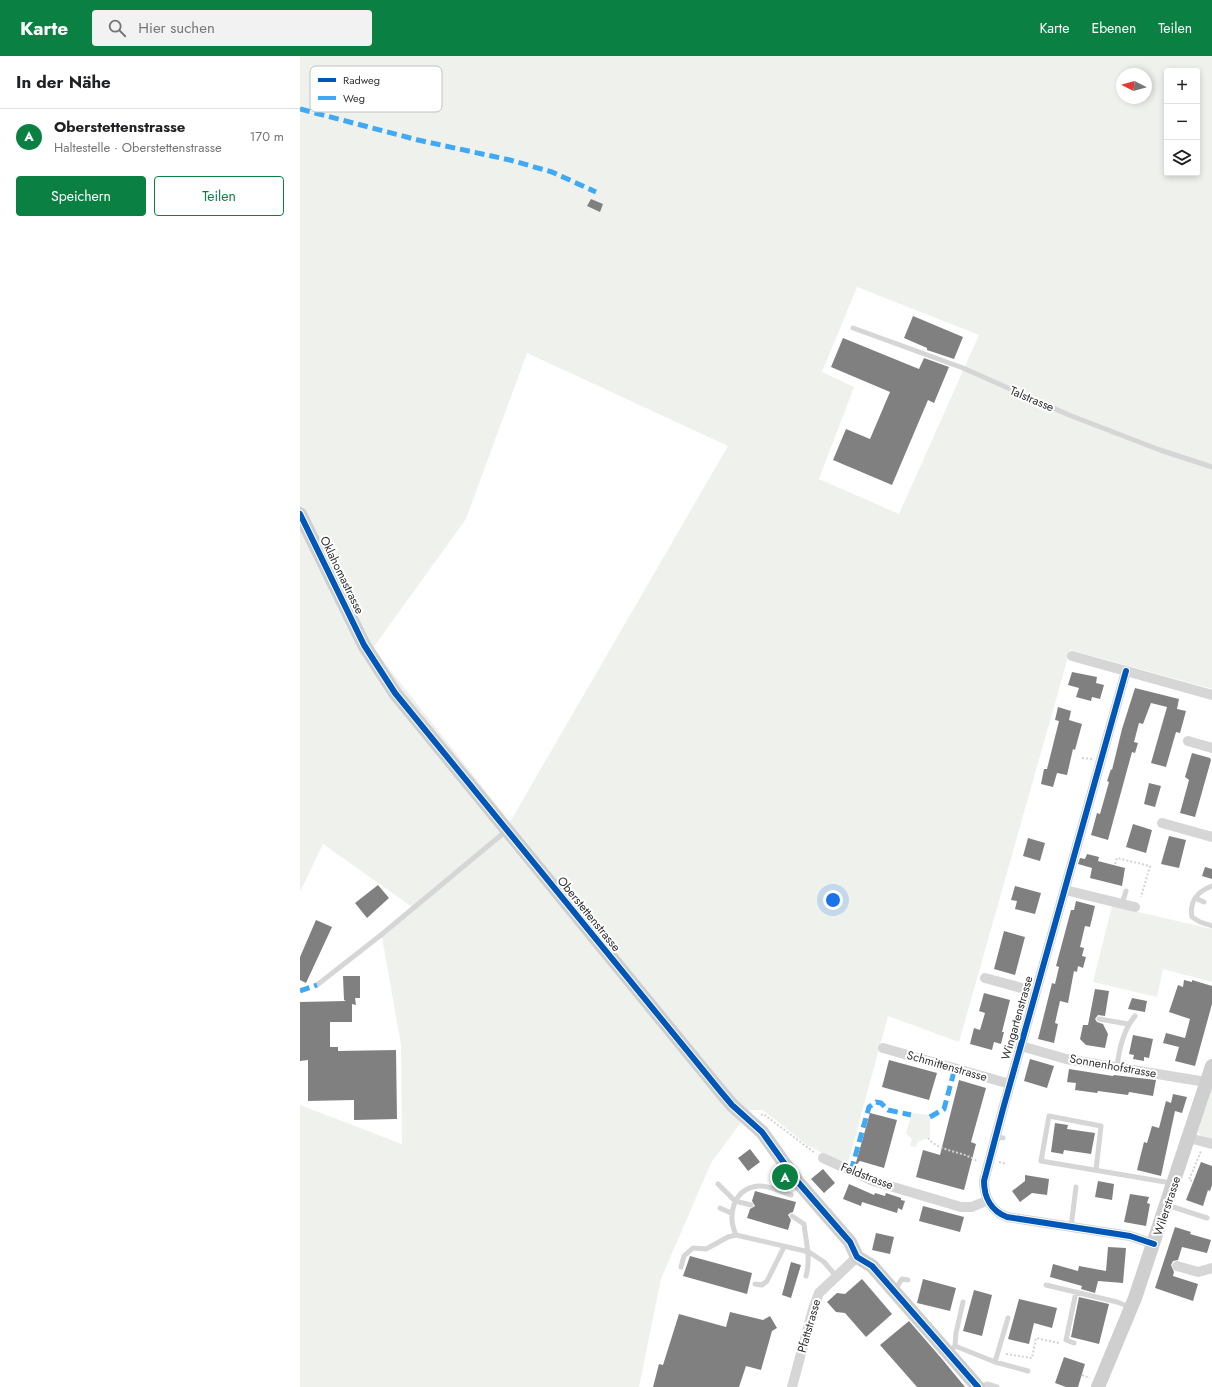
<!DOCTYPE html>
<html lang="de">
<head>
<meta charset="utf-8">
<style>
	:root { --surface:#fff; --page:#f2f2f2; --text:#202124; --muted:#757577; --line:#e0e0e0; --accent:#0b8043 }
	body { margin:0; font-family:Jost,sans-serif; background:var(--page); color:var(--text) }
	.controls { position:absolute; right:12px; top:12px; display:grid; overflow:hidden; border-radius:4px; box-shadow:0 2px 6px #0003 }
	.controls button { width:36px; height:36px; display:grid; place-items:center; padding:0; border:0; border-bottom:1px solid var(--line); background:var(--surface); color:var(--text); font:20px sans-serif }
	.compass { position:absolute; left:816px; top:12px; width:36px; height:36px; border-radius:50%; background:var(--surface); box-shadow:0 2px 6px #0003; rotate:276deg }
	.you { position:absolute; left:533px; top:844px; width:14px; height:14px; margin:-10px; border:3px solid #fff; border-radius:50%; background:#1a73e8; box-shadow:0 0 0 6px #1a73e833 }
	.badge { display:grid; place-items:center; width:26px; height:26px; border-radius:50%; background:var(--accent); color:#fff; font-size:13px; font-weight:700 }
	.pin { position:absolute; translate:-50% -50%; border:2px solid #fff; box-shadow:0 1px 4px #0006 }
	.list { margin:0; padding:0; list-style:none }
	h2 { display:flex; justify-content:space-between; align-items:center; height:52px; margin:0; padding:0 16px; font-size:17px }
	h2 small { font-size:13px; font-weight:400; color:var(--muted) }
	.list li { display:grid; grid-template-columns:26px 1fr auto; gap:12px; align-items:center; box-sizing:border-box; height:56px; padding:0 16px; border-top:1px solid var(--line) }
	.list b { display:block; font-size:15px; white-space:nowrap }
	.list p { margin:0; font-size:13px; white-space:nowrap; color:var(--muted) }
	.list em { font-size:13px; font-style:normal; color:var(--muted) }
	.actions { display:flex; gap:8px; padding:12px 16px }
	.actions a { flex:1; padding:9px 0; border:1px solid var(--accent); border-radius:4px; text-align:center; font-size:14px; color:var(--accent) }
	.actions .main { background:var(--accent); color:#fff }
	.icon { flex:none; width:22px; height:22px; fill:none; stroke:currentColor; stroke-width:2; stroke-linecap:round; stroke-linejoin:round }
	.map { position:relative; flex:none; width:912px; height:1331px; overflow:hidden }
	header { display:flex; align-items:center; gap:24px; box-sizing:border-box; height:56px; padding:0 20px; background:var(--accent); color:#fff }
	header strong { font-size:19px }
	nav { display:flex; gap:22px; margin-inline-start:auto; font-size:14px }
	.search { width:280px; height:36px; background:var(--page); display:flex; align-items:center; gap:10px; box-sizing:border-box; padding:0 14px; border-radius:4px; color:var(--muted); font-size:15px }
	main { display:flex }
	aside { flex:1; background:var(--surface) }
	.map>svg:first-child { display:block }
	.green { fill:#eff2ec; fill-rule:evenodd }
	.building { fill:#808080 }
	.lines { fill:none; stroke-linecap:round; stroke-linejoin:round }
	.path { stroke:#d3d3d3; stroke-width:2; stroke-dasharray:2 2; stroke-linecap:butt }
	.lane { stroke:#d6d6d6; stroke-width:5 }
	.street { stroke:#d6d6d6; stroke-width:10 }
	.secondary { stroke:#cfcfcf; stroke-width:14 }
	.quiet { stroke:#3fa9f5; stroke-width:5; stroke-dasharray:10 5; stroke-linecap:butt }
	.cycleway-casing { stroke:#fff; stroke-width:8 }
	.cycleway { stroke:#0057b8; stroke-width:6 }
	.labels { text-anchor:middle; stroke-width:4; stroke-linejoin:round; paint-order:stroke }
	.street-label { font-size:12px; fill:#323232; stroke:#fff }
	.key { fill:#fff; stroke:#c2c2c2; stroke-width:1 }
	.key-label { font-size:11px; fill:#323232 }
</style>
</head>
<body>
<header>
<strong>Karte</strong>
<div class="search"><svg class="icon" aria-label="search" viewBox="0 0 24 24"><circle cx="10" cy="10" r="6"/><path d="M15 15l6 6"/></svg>Hier suchen</div>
<nav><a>Karte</a><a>Ebenen</a><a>Teilen</a></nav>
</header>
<main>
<aside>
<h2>In der Nähe<small></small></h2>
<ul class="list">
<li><span class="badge">A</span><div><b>Oberstettenstrasse</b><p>Haltestelle · Oberstettenstrasse</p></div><em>170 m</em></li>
</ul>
<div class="actions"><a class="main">Speichern</a><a>Teilen</a></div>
</aside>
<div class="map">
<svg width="912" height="1331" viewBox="0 0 912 1331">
	<rect width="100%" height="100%" fill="#fff"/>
	<path class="green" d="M0,0H912V633L770,594L659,986L588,960L547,1111L507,1089L463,1054H450L411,1107L361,1223L339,1331H0V1049L102,1088L101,989L82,881L115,853L23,788L0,836ZM867,15H897V117H867ZM822,18H846V42H822ZM557,231L679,279L599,458L519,423L554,331L522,316ZM227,297L428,390L210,766L73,592L166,463Z
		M812,850L912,873V926L863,913L857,941L793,926Z
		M912,1032V1084L901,1081L898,1075Z
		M612,1057L630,1059V1081L618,1086L616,1091L610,1090L612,1083L606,1077Z"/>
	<path class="building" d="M291,143L303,148L300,156L287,150Z
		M613,260L663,281L654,303L627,294V292L604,282Z
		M543,282L619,313L624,302L649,311L634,347L628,344L592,429L533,404L546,373L570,383L590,336L531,311Z
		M772,616L797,621L796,627L804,629L800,643L792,641L791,645L776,641L779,632L768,629Z
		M835,632L879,643L877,653L886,655L880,677L876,676L866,711L851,707L867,651L851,647L843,668L839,667L834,686L838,687L835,697L832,696L808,784L791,779L797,757L800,758L809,726L807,725L811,713L812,714L822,673Z
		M758,651L771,655L769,664L782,668L775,694L773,693L767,719L757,717L753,731L741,728L744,713H747L759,665L755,664Z
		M892,697L910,702L911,704L895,761L880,757L889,724L885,721Z
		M849,727L861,730L855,751L844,748Z
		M833,768L852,774L846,797L826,791Z
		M869,780L886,784L879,812L861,808Z
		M728,782L745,787L740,805L723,800Z
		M787,798L799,801L798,805L825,812L822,830L790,822L792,812L778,808L780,802L785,803Z
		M905,811L912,813V823L902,820Z
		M78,829L89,842L67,862L55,847Z
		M715,830L741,837L735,858L715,853L717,845L711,844Z
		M776,845L795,850L790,871L785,870L780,891L784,892L782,900L786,901L783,912L778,910L777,916L774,915L768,947L760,945L755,967L758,968L754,987L738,983L752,927L755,928L759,911L756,910L771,854H774Z
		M16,864L32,871L6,927L0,924V901Z
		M704,875L725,881L715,919L694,913Z
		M43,920H60V942H55L56,949L52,948V966H30V991H38V995L96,994L97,1063L54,1064V1044L8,1045V1004L0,1005V946L46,945L44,944Z
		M884,924L892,926V924L912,930V948L895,1010L875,1005L879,991L863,987L866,977L885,982L890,963L869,956L878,929L883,931Z
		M795,933L809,935L805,960L798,959L795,963L797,966L803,968L808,978L805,992L786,989L780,983L783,969H788Z
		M684,937L710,944L702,976H704L701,988L694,986L692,994L670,988L674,972L680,974L685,957L679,955Z
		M832,942L847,945L845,956L828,953Z
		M833,979L853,983L849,1002L844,1001V1005L833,1003L834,999L829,998Z
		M730,1003L754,1010L747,1032L724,1025Z
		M589,1004L637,1017L629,1044L582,1031Z
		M769,1013L813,1020L814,1019L856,1024L853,1040L829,1036L828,1039L798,1035L797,1037L775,1034L776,1027L767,1026Z
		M659,1024L686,1032L671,1086L676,1088L664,1134L616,1121L623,1094L640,1099Z
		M873,1038L887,1041L882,1057L875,1055L861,1120L837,1114L844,1086L847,1087L852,1070L859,1072L866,1045L871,1047Z
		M570,1057L597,1064L584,1112L560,1105L555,1110Z
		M755,1067L768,1069L767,1073L795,1077L791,1098L764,1094L763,1098L751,1096Z
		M450,1093L460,1106L448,1115L438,1102Z
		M901,1106L912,1110V1129L910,1135L908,1134L903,1150L886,1144Z
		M523,1113L535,1127L524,1137L511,1123Z
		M725,1119L749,1123L747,1139L732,1137L720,1146L712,1135L725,1125Z
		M798,1125L814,1128L812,1144L795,1141Z
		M549,1128L574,1139L575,1137L585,1140L586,1137L601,1142V1144L605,1145L602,1154L598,1152L597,1157L562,1146L561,1150L543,1143Z
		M455,1135L496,1146L493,1156L490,1157L488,1159L491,1164L488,1174L447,1162L450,1153L455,1150L452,1145Z
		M830,1138L849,1141L847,1147L850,1148L846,1170L824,1166Z
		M623,1150L664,1161L660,1176L619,1165Z
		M875,1171L891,1176L890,1178L911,1184L907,1197L882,1191L878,1204L873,1205L871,1209L874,1216L873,1220L898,1228L893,1245L855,1232Z
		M576,1177L594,1181L590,1198L572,1194Z
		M808,1191L826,1192L823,1227L798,1225L795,1237L781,1233L782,1230L750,1221L753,1208L778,1215L779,1210L806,1215Z
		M390,1200L452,1217L447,1238L383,1220Z
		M491,1206L501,1209L491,1242L482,1239Z
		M562,1223L592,1258L566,1281L545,1257L536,1256L527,1246L537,1237L545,1238Z
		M623,1223L656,1232L650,1255L617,1247Z
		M674,1234L692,1239L682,1280L663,1275Z
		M779,1241L809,1248L799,1288L771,1281Z
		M719,1243L757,1252L752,1272L734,1267L729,1288L708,1283Z
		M430,1256L463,1264L470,1260L477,1272L472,1275L461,1314L446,1310L439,1331H353L359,1308L363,1309L379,1258L426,1271Z
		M609,1265L642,1303L665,1331H617L580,1289Z
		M764,1301L785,1308L778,1331H766L755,1327Z"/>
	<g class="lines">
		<path class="path" d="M782,702L792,703
			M815,808L817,802L850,810L841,841
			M461,1059L464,1058L466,1060L515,1097
			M628,1082C640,1097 663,1094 678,1106
			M699,1106L707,1108
			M892,1125L889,1124L901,1095
			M706,1298L732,1302L736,1282L759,1287
			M782,1319L790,1322"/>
		<path class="lane" d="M553,272L663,312L769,359L860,394L912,411
			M912,830C898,835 889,845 892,861L900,866L912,870
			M895,842L904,846
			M822,848L826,835
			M17,929L81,879L206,775
			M799,963L828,968
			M817,1011C819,993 823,974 835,960
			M697,1081L703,1082
			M796,1114L801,1070L749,1060L741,1105L871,1127
			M418,1128L435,1145L451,1149
			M491,1139C481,1136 468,1129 458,1130C433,1133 427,1159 436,1179L509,1196L524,1206L536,1220
			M867,1149L907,1162
			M420,1152L431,1157
			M492,1160L504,1168C506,1187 511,1202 506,1220
			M771,1171L776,1131
			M381,1211L384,1200L393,1192L406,1193L428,1181L436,1179
			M455,1228L462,1229L467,1225L484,1191
			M746,1229L817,1246L830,1251
			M594,1235L602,1223L608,1224
			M774,1287L766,1284L776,1236
			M655,1290L656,1277L663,1246
			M649,1296L655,1290L695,1306L728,1315
			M695,1306L708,1262
			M682,1331L687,1328L697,1331"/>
		<path class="street" d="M772,600L912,639
			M826,615L703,1053L684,1125C684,1141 691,1155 707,1161L830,1180L854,1188
			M888,685L912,692
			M862,767L912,781
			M765,834L835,851
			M685,922L736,936
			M721,990L766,1003L906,1026
			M583,992L710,1028
			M889,1082L912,1088
			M523,1102L573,1125L661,1151H672L688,1144
			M877,1210L898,1216L912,1212
			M492,1331L513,1253L519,1237L557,1201"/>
		<path class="secondary" d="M0,458L64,589L95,637L421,1036L432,1049L462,1076L497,1125L550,1186L557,1201L572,1210L678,1331
			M798,1331L835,1242L912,1010"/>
		<path class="quiet" d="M0,53L118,84L210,104L252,116L296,136
			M0,935L17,929
			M630,1061L644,1053L655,1012
			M551,1115L569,1051L576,1046L581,1047L588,1054L611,1059"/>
		<g class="cycleway-casing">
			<path id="cycleway" d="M0,458L64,589L95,637L421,1036L432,1049L462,1076L497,1125L550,1186L557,1201L572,1210L678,1331
				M826,615L703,1053L684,1125C684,1141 691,1155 707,1161L830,1180L854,1188"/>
		</g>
		<use href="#cycleway" class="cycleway"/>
	</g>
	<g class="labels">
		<g class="street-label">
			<text transform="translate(732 343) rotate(23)" y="4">Talstrasse</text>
			<text transform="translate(42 519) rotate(64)" y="4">Oklahomastrasse</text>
			<text transform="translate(289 858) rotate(51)" y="4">Oberstettenstrasse</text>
			<text transform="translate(717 962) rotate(-74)" y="4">Wingartenstrasse</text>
			<text transform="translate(647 1010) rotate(16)" y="4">Schmittenstrasse</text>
			<text transform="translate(813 1010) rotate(10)" y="4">Sonnenhofstrasse</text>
			<text transform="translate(567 1120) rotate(21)" y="4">Feldstrasse</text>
			<text transform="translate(867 1150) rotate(-72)" y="4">Wilerstrasse</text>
			<text transform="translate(509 1270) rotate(-74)" y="4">Pfattstrasse</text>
		</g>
	</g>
	<rect x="10" y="10" width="132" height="46" rx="6" class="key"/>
	<rect x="18" y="22" width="18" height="4" fill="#0057b8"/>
	<rect x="18" y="40" width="18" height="4" fill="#3fa9f5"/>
	<g class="key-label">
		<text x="43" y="28">Radweg</text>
		<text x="43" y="46">Weg</text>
	</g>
</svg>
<div class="controls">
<button>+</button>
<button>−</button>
<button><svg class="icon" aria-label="layers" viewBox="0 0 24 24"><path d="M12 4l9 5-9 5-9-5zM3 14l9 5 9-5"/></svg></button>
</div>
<svg class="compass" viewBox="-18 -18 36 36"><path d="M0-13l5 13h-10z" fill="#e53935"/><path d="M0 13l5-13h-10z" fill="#757577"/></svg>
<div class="you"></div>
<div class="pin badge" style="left:485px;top:1121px">A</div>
</div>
</main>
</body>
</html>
